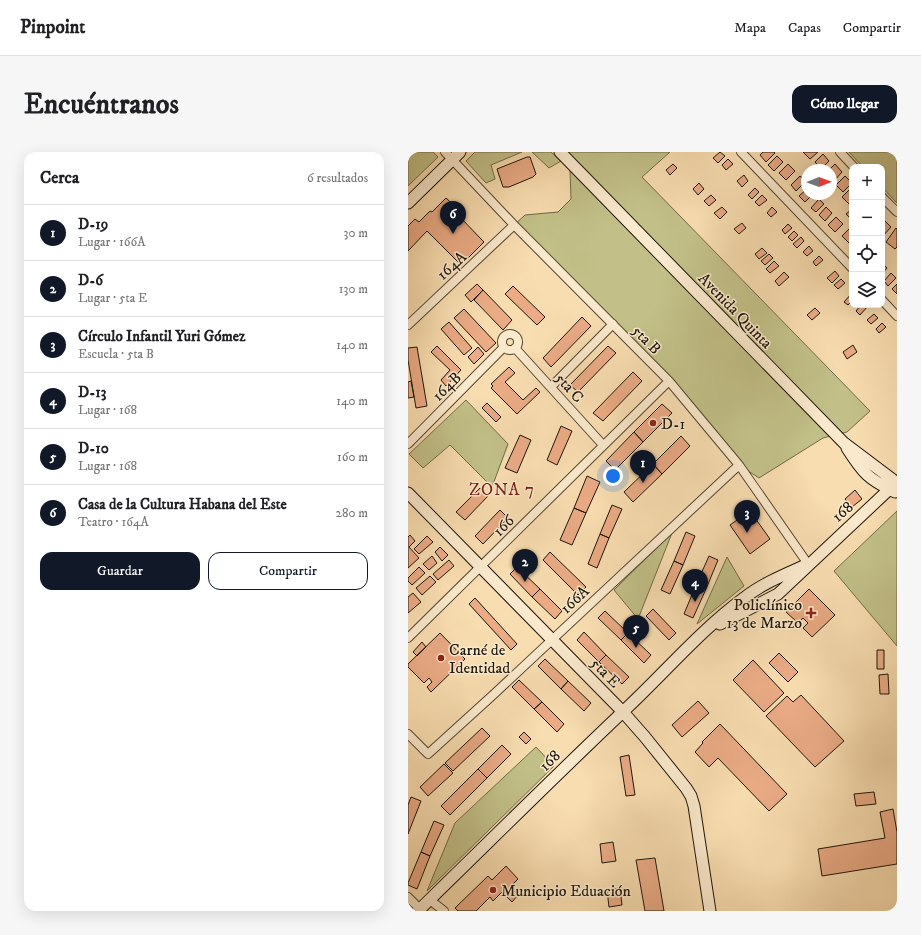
<!DOCTYPE html>
<html lang="es">
<head>
<meta charset="utf-8">
<style>
	:root { --surface:#fff; --page:#f6f6f6; --text:#202124; --muted:#757577; --line:#e0e0e0; --accent:#111827 }
	body { margin:0; font-family:"IM FELL DW Pica",serif; background:var(--page); color:var(--text) }
	.controls { position:absolute; right:12px; top:12px; display:grid; overflow:hidden; border-radius:8px; box-shadow:0 4px 16px #0002 }
	.controls button { width:36px; height:36px; display:grid; place-items:center; padding:0; border:0; border-bottom:1px solid var(--line); background:var(--surface); color:var(--text); font:20px sans-serif }
	.compass { position:absolute; left:393px; top:12px; width:36px; height:36px; border-radius:50%; background:var(--surface); box-shadow:0 4px 16px #0002; rotate:89deg }
	.you { position:absolute; left:205px; top:324px; width:14px; height:14px; margin:-10px; border:3px solid #fff; border-radius:50%; background:#1a73e8; box-shadow:0 0 0 6px #1a73e833 }
	.badge { display:grid; place-items:center; width:26px; height:26px; border-radius:50%; background:var(--accent); color:#fff; font-size:13px; font-weight:700 }
	.pin { position:absolute; translate:-50% -33px; filter:drop-shadow(0 1px 2px #0008) }
	.pin::after { content:''; position:absolute; top:21px; width:14px; height:12px; background:inherit; clip-path:polygon(0 0,100% 0,50% 100%) }
	.list { margin:0; padding:0; list-style:none }
	h2 { display:flex; justify-content:space-between; align-items:center; height:52px; margin:0; padding:0 16px; font-size:17px }
	h2 small { font-size:13px; font-weight:400; color:var(--muted) }
	.list li { display:grid; grid-template-columns:26px 1fr auto; gap:12px; align-items:center; box-sizing:border-box; height:56px; padding:0 16px; border-top:1px solid var(--line) }
	.list b { display:block; font-size:15px; white-space:nowrap }
	.list p { margin:0; font-size:13px; white-space:nowrap; color:var(--muted) }
	.list em { font-size:13px; font-style:normal; color:var(--muted) }
	.actions { display:flex; gap:8px; padding:12px 16px }
	.actions a { flex:1; padding:9px 0; border:1px solid var(--accent); border-radius:12px; text-align:center; font-size:14px; color:var(--accent) }
	.actions .main { background:var(--accent); color:#fff }
	.icon { flex:none; width:22px; height:22px; fill:none; stroke:currentColor; stroke-width:2; stroke-linecap:round; stroke-linejoin:round }
	.map { position:relative; flex:none; width:489px; height:759px; overflow:hidden; border-radius:12px }
	header { display:flex; align-items:center; gap:24px; box-sizing:border-box; height:56px; padding:0 20px; background:var(--surface); border-bottom:1px solid var(--line) }
	header strong { font-size:19px }
	nav { display:flex; gap:22px; margin-inline-start:auto; font-size:14px }
	.intro { display:flex; align-items:center; justify-content:space-between; box-sizing:border-box; height:96px; padding:0 24px }
	h1 { margin:0; font-size:28px }
	.button { padding:10px 18px; border-radius:12px; background:var(--accent); color:#fff; font-size:14px; font-weight:700 }
	main { display:flex; gap:24px; padding:0 24px }
	aside { flex:1; background:var(--surface); border-radius:12px; box-shadow:0 4px 16px #0002 }
	.map>svg:first-child { display:block }
	.green { fill:#c2c088; stroke:#706a49 }
	.building { fill:#eaab85; stroke:#1d150a }
	.lines { fill:none; stroke-linecap:round; stroke-linejoin:round }
	.street-casing { stroke:#544734; stroke-width:10 }
	.secondary-casing { stroke:#1d150a; stroke-width:13 }
	.street { stroke:#fae9cc; stroke-width:8 }
	.secondary { stroke:#fae9cc; stroke-width:11 }
	.poi-dot { fill:#8f2418; stroke:#fae9cc; stroke-width:1.5 }
	.labels { text-anchor:middle; stroke-width:3; stroke-linejoin:round; paint-order:stroke }
	.street-label { font-size:16px; fill:#1d150a; stroke:#fae9cc }
	.poi-label { font-size:16px; fill:#1d150a; stroke:#fae9cc; text-anchor:start }
	.neighbourhood-label { font-size:17px; letter-spacing:1px; fill:#7a1f14; stroke:#fae9cc }
</style>
</head>
<body>
<header>
<strong>Pinpoint</strong>
<nav><a>Mapa</a><a>Capas</a><a>Compartir</a></nav>
</header>
<div class="intro"><h1>Encuéntranos</h1><a class="button">Cómo llegar</a></div>
<main>
<aside>
<h2>Cerca<small>6 resultados</small></h2>
<ul class="list">
<li><span class="badge">1</span><div><b>D-19</b><p>Lugar · 166A</p></div><em>30 m</em></li>
<li><span class="badge">2</span><div><b>D-6</b><p>Lugar · 5ta E</p></div><em>130 m</em></li>
<li><span class="badge">3</span><div><b>Círculo Infantil Yuri Gómez</b><p>Escuela · 5ta B</p></div><em>140 m</em></li>
<li><span class="badge">4</span><div><b>D-13</b><p>Lugar · 168</p></div><em>140 m</em></li>
<li><span class="badge">5</span><div><b>D-10</b><p>Lugar · 168</p></div><em>160 m</em></li>
<li><span class="badge">6</span><div><b>Casa de la Cultura Habana del Este</b><p>Teatro · 164A</p></div><em>280 m</em></li>
</ul>
<div class="actions"><a class="main">Guardar</a><a>Compartir</a></div>
</aside>
<div class="map">
<svg width="489" height="759" viewBox="0 0 489 759">
	<rect width="100%" height="100%" fill="#f8ddb0"/>
	<filter id="stains"><feTurbulence type="fractalNoise" baseFrequency=".005" numOctaves="4"/><feColorMatrix values="0 0 0 0 .2 0 0 0 0 .09 0 0 0 0 .02 0 0 0 .5 -.17"/></filter>
	<radialGradient id="worn" r=".72"><stop offset=".6" stop-color="#630" stop-opacity="0"/><stop offset="1" stop-color="#630" stop-opacity=".3"/></radialGradient>
	<path class="green" d="M0,0H25L30,5L0,34Z
		M67,0H114L83,13L87,27L78,31L58,9Z
		M124,0H143L153,9L141,16Z
		M152,0H262L234,25L462,259L439,280L415,286L351,326L331,313L261,229L106,73L117,63L150,60L163,47L162,19L165,14Z
		M441,0H489V51L474,35V15H455Z
		M58,248L100,292L84,335L42,293L15,316L1,302Z
		M489,359V494L426,419Z
		M264,381L230,467L206,438Z
		M319,405L336,434L289,472Z
		M128,595L146,614L19,739L47,671Z"/>
	<path class="building" d="M312,0L317,4L310,11L305,6Z
		M355,0H366L367,1L358,10L352,3Z
		M395,0H410L402,7Z
		M415,2L421,9L413,17L407,10Z
		M369,4L375,10L366,19L360,13Z
		M119,5H122L128,22L125,25L101,35H95L89,17Z
		M320,7L325,12L318,18L314,13Z
		M265,12L269,16L262,23L258,18Z
		M380,12L387,19L378,28L371,21Z
		M427,12L434,20L426,29L423,26V18H421Z
		M336,23L340,29L334,35L329,29Z
		M392,24L398,29L388,39L383,33Z
		M437,24L444,31L435,40L428,33Z
		M291,31L296,37L290,43L285,37Z
		M444,35V51L442,53L434,45Z
		M347,36L351,40L344,47L340,43Z
		M399,37V42H405L397,50L391,44Z
		M303,43L308,48L301,54L296,49Z
		M354,43L359,48L351,54L347,50Z
		M38,46L52,59L49,62L76,90L53,113L19,79L0,99V74L7,67L11,70L22,59L24,60Z
		M411,47L416,52L408,60L403,56Z
		M314,55L319,60L312,67L306,61Z
		M364,55L369,60L363,65L359,61Z
		M418,55L424,61L417,69L411,63Z
		M444,57V68L438,62Z
		M428,65L435,72L427,80L420,73Z
		M477,69L483,75L474,85V72Z
		M334,71L338,76L331,82L326,77Z
		M380,72L384,76L377,82L374,78Z
		M488,76L489,77V95L487,97L478,90Z
		M441,77L444,80V88L441,91L434,84Z
		M386,79L390,83L384,89L380,85Z
		M393,85L396,89L389,96L385,92Z
		M401,94L405,99L399,104L395,100Z
		M354,96L359,101L351,107L347,102Z
		M361,102L365,106L357,113L353,109Z
		M411,104L415,108L408,114L405,110Z
		M366,109L371,114L362,121L358,117Z
		M474,111L479,116L474,122Z
		M427,119L431,124L424,131L419,126Z
		M376,120L381,125L371,134L367,129Z
		M483,121L488,126L480,134L476,129Z
		M433,127L437,131L430,137L426,133Z
		M69,132L75,138L63,150L57,143Z
		M489,132V142L484,137Z
		M105,134L137,165L129,173L97,142Z
		M75,138L104,168L95,178L66,148Z
		M444,141V149L440,153L436,150Z
		M453,153L460,154L452,163L448,159Z
		M407,156L412,161L404,168L399,163Z
		M56,157L88,191L78,200L46,166Z
		M466,162L470,166L463,172L459,168Z
		M174,165L183,174L143,215L135,206Z
		M41,170L64,196L56,203L33,177Z
		M474,171L478,175L471,181L468,177Z
		M445,193L449,200L439,207L435,200Z
		M29,194L53,218L38,234L33,228L42,218L23,200Z
		M200,194L208,201L170,240L162,233Z
		M9,195L19,254L8,256L0,208V196Z
		M70,195L76,202L66,212L60,205Z
		M101,215L107,221L97,230L115,248L128,236L132,240L109,262L83,236L85,234L83,232Z
		M225,220L234,229L195,269L185,261Z
		M3,229L6,245L0,246V230Z
		M79,251L93,265L88,270L74,256Z
		M254,252L264,261L235,290L226,280Z
		M153,274L164,279L149,313L139,308Z
		M226,280L235,290L207,318L198,309Z
		M112,283L123,288L109,321L97,316Z
		M273,284L282,294L254,322L245,312Z
		M245,312L254,322L225,350L216,340Z
		M179,324L192,330L178,361L166,356Z
		M72,336L80,344L57,368L48,360Z
		M447,338L454,347L444,355L437,347Z
		M204,353L214,357L201,386L192,382Z
		M166,356L178,361L164,393L152,388Z
		M92,358L100,366L75,392L67,384Z
		M342,359L362,387L342,402L322,373Z
		M278,380L287,384L275,413L266,409Z
		M192,382L201,386L189,416L180,412Z
		M2,383L7,389L1,395L11,406L0,416V385Z
		M19,384L25,390L11,402L6,397Z
		M32,395L40,403L34,409L27,400Z
		M142,400L178,435L170,443L135,408Z
		M24,404L29,411L21,418L15,412Z
		M301,404L310,408L298,437L288,433Z
		M41,408L46,414L30,428L25,422Z
		M266,409L275,413L262,442L253,438Z
		M11,415L17,421L4,433L0,429V426Z
		M109,415L132,437L124,445L102,422Z
		M22,424L28,430L14,443L8,436Z
		M288,433L298,437L285,466L276,462Z
		M132,437L154,459L147,467L124,445Z
		M401,437L427,463L404,485L395,476L400,471L395,466L390,471L378,460Z
		M5,441L13,450L0,461V445Z
		M67,446L109,492L103,498L61,452Z
		M245,457L268,481L261,488L238,464Z
		M197,459L220,481L213,488L190,466Z
		M176,480L198,503L191,510L169,488Z
		M32,481L57,507L23,540L19,535L24,530L21,526L16,531L0,515V512Z
		M220,481L243,503L236,511L213,488Z
		M14,490L18,495L9,504L5,500Z
		M469,498H476V517H469Z
		M371,501L390,520L380,530L361,511Z
		M198,503L221,525L214,532L191,510Z
		M137,507L160,529L153,537L130,514Z
		M345,508L376,541L356,560L325,528Z
		M480,522L481,542H472L471,523Z
		M111,528L134,550L126,557L104,535Z
		M160,529L183,551L176,559L153,537Z
		M393,543L436,589L407,615L358,564L379,544L385,550Z
		M290,549L301,561L274,585L264,573Z
		M134,550L156,572L149,580L126,557Z
		M312,572L379,642L361,659L310,606L301,615L287,600L295,591L294,590Z
		M74,576L82,584L45,619L37,611Z
		M116,580L123,587L118,592L111,585Z
		M94,593L103,602L79,626L70,617Z
		M221,603L227,643L218,644L212,605Z
		M36,612L45,621L20,644L12,635Z
		M70,617L79,626L42,663L33,654Z
		M466,640L468,652L448,654L446,642Z
		M3,645L13,649L0,682V653Z
		M485,657L489,680V712L414,724L410,697L477,686L472,660Z
		M26,669L36,673L22,704L13,700Z
		M205,690L208,709L194,711L192,692Z
		M13,700L22,704L9,737L0,733V731Z
		M247,706L256,759H237L228,708Z
		M98,714L110,727L102,735L110,743L104,750L94,740L85,749L82,745L68,759H50L47,756L80,724L84,728Z
		M212,736L214,753L201,755L199,738Z"/>
	<g class="lines">
		<g class="street-casing">
			<path id="street" d="M37,0L106,73L261,229L331,313L400,412
				M333,0L444,116
				M432,0L446,15
				M474,45L489,60
				M474,148L489,164
				M0,173L106,73
				M94 190a8 8 0 1 1 16 0a8 8 0 1 1-16 0Z
				M107,196L195,293
				M143,235L205,172
				M0,292L96,195
				M0,486L261,229
				M0,582L20,602L85,543L331,313
				M0,745L12,757
				M22,748L36,759"/>
		</g>
		<g class="secondary-casing">
			<path id="secondary" d="M152,0L436,291L489,331
				M0,51L52,0
				M439,296C455,321 460,327 487,340
				M0,341L215,560L237,585L278,636L283,644L286,654L302,759
				M312,472L370,442L489,330
				M10,759C80,691 150,621 221,554C259,518 294,477 336,446C355,431 378,422 400,412"/>
		</g>
		<use href="#street" class="street"/>
		<use href="#secondary" class="secondary"/>
	</g>
	<g class="poi-dot">
		<circle cx="245" cy="271" r="4"/>
		<path d="M401 455h4v4h4v4h-4v4h-4v-4h-4v-4h4z"/>
		<circle cx="33" cy="506" r="4"/>
		<circle cx="85" cy="738" r="4"/>
	</g>
	<g class="labels">
		<g class="street-label">
			<text transform="translate(43 113) rotate(-43)" y="6">164A</text>
			<text transform="translate(328 158) rotate(46)" y="6">Avenida Quinta</text>
			<text transform="translate(239 187) rotate(45)" y="6">5ta B</text>
			<text transform="translate(38 234) rotate(-45)" y="6">164B</text>
			<text transform="translate(162 235) rotate(48)" y="6">5ta C</text>
			<text transform="translate(434 359) rotate(-42)" y="6">168</text>
			<text transform="translate(95 373) rotate(-45)" y="6">166</text>
			<text transform="translate(166 447) rotate(-43)" y="6">166A</text>
			<text transform="translate(198 520) rotate(45)" y="6">5ta E</text>
			<text transform="translate(141 608) rotate(-45)" y="6">168</text>
		</g>
		<g class="poi-label">
			<text x="253" y="277">D-1</text>
			<text x="394" y="458" text-anchor="end">Policlínico<tspan x="394" dy="18">13 de Marzo</tspan></text>
			<text x="41" y="503">Carné de<tspan x="41" dy="18">Identidad</tspan></text>
			<text x="93" y="744">Municipio Eduación</text>
		</g>
		<g class="neighbourhood-label">
			<text x="94" y="343">ZONA 7</text>
		</g>
	</g>
	<rect width="100%" height="100%" filter="url(#stains)"/>
	<rect width="100%" height="100%" fill="url(#worn)"/>
</svg>
<div class="controls">
<button>+</button>
<button>−</button>
<button><svg class="icon" aria-label="locate" viewBox="0 0 24 24"><circle cx="12" cy="12" r="6"/><path d="M12 2v4M12 18v4M2 12h4M18 12h4"/></svg></button>
<button><svg class="icon" aria-label="layers" viewBox="0 0 24 24"><path d="M12 4l9 5-9 5-9-5zM3 14l9 5 9-5"/></svg></button>
</div>
<svg class="compass" viewBox="-18 -18 36 36"><path d="M0-13l5 13h-10z" fill="#e53935"/><path d="M0 13l5-13h-10z" fill="#757577"/></svg>
<div class="you"></div>
<div class="pin badge" style="left:235px;top:331px">1</div>
<div class="pin badge" style="left:117px;top:430px">2</div>
<div class="pin badge" style="left:339px;top:381px">3</div>
<div class="pin badge" style="left:287px;top:450px">4</div>
<div class="pin badge" style="left:228px;top:496px">5</div>
<div class="pin badge" style="left:45px;top:82px">6</div>
</div>
</main>
</body>
</html>
